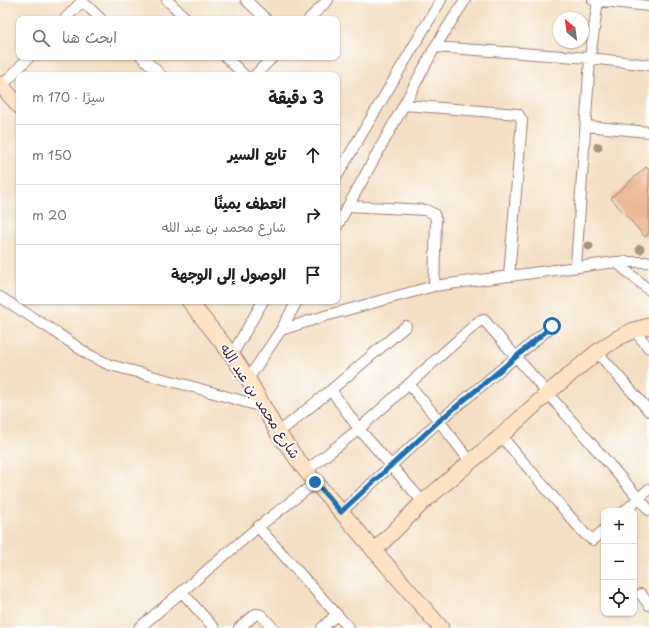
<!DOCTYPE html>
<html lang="ar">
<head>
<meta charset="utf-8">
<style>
	:root { --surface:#fff; --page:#f2f2f2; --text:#202124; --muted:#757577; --line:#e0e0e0 }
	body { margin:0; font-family:"Playpen Sans","Playpen Sans Arabic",sans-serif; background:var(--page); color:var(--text); direction:rtl }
	.controls { position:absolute; right:12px; bottom:12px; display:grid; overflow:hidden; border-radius:8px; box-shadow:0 1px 3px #0004 }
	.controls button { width:36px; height:36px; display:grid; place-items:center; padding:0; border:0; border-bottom:1px solid var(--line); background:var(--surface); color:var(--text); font:20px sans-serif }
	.compass { position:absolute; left:553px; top:12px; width:36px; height:36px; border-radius:50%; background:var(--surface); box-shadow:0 1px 3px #0004; rotate:331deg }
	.stop { position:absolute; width:12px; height:12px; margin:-9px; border:3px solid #1f6fb2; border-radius:50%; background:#fff }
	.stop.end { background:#1f6fb2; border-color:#fff; box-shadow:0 1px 4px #0008 }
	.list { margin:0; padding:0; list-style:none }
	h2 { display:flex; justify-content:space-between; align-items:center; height:52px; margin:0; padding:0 16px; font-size:17px }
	h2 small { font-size:13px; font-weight:400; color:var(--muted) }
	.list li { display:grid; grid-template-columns:26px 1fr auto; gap:12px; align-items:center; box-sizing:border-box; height:60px; padding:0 16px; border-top:1px solid var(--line) }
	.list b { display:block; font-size:15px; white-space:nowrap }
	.list p { margin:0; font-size:13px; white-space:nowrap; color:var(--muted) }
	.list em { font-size:13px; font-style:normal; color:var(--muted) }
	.icon { flex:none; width:22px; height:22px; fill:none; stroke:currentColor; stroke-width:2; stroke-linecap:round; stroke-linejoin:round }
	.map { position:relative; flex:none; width:649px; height:628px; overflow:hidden; direction:ltr }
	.search { position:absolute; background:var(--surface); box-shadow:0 1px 3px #0004; left:16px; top:16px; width:324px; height:44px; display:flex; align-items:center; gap:10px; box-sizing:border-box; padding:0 14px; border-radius:8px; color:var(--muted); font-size:15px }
	.panel { position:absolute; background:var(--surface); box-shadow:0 1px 3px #0004; left:16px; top:72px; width:324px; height:232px; border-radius:8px; direction:rtl }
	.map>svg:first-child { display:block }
	.building { fill:#ecb792 }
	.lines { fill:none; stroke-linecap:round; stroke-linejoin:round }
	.street-casing { stroke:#9e7f77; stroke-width:12 }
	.secondary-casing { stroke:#9e7f77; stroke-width:17 }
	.street { stroke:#fff; stroke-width:10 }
	.secondary { stroke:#fee4c5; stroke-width:15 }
	.tree { fill:#a8947e }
	.route { stroke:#1f6fb2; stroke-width:5 }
	.labels { text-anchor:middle; stroke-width:4; stroke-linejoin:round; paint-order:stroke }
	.street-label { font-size:14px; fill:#4a1f2b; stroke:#fff }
</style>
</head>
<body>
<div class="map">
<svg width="649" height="628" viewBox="0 0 649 628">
	<rect width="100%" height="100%" fill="#fff"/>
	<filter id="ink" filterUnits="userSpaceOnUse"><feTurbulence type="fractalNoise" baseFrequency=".025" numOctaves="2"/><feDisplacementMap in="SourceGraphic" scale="8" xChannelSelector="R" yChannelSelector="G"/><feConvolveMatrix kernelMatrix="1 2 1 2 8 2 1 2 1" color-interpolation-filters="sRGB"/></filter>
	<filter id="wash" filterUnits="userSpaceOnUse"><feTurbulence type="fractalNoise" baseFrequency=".012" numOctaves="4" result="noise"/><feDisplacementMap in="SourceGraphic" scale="16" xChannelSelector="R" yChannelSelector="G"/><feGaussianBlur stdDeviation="0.9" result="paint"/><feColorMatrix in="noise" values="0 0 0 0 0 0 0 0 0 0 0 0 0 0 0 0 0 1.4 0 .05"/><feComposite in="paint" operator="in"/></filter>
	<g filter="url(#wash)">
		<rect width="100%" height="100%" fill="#f3dfc3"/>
		<g id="blocks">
			<path class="building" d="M646,167L649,170V233L645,237L611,198Z"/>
		</g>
	</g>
	<g filter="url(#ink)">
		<use href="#blocks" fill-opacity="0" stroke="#9e7f77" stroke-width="1"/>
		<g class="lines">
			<g class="street-casing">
				<path id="street" d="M81,0L101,19
					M167,0L187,19
					M246,0L266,19
					M593,0L649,6
					M65,19L82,1
					M309,19L328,0
					M435,47L590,58L649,65
					M142,57L161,75
					M226,57L244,75
					M255,75L273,57
					M2,86L29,57
					M404,105L518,114L522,120L509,276
					M586,126L649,132
					M337,176L441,0
					M348,206L426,210L434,214L436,220L434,286
					M337,226L404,105L435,47L465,0
					M616,262L649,290
					M576,266L590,58L598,0
					M0,297L54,331L89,355L110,365L190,386L263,407
					M281,330L325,316L434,286L616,262H649
					M634,330L649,348
					M597,352L649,411
					M232,355L263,301
					M248,379L281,330L297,301
					M409,384L439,421L470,461
					M331,390L359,429L423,502
					M278,433L331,390L406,326
					M501,436L584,533L593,540L604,530
					M306,471L359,429L478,322L484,320L649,510
					M625,511L649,489
					M341,512L439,421L517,356L552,326
					M258,527L349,628
					M182,592L214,628
					M641,594L649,605
					M139,628L258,527L315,483
					M239,628L256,614L261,615L273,628
					M322,628L336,615"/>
			</g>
			<g class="secondary-casing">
				<path id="secondary" d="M0,84L19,106
					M189,301L232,355L248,379L278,433L306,471L441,628
					M374,551L423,502L501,436L548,393L597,352L616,339L634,330L649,326"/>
			</g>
			<use href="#street" class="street"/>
			<use href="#secondary" class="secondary"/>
		</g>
		<g class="tree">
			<circle cx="598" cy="147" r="4.5"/>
			<circle cx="589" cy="246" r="4.5"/>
			<circle cx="640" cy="249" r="4.5"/>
		</g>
	</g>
	<g class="lines" filter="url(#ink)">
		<path class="route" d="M315,482L341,512L439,421L517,356L552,326"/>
	</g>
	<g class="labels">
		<g class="street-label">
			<text transform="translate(260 401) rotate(57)" y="5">شارع محمد بن عبد الله</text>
		</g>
	</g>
</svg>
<div class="controls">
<button>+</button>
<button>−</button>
<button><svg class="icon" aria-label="locate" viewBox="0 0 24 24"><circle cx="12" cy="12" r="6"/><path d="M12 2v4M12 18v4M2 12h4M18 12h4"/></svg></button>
</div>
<svg class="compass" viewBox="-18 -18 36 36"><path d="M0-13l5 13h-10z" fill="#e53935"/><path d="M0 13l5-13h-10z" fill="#757577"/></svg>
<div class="stop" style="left:552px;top:326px"></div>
<div class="stop end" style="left:315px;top:482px"></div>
<div class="search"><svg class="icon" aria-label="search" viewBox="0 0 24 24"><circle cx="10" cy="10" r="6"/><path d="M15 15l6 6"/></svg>ابحث هنا</div>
<section class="panel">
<h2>3 دقيقة<small>سيرًا · 170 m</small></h2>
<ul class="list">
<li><svg class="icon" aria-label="ahead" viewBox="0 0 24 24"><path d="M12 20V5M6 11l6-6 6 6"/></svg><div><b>تابع السير</b></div><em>150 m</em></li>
<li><svg class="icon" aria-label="right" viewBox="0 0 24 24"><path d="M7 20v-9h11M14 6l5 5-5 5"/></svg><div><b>انعطف يمينًا</b><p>شارع محمد بن عبد الله</p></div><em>20 m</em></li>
<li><svg class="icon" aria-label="arrive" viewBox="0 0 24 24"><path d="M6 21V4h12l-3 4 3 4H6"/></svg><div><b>الوصول إلى الوجهة</b></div></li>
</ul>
</section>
</div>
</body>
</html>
